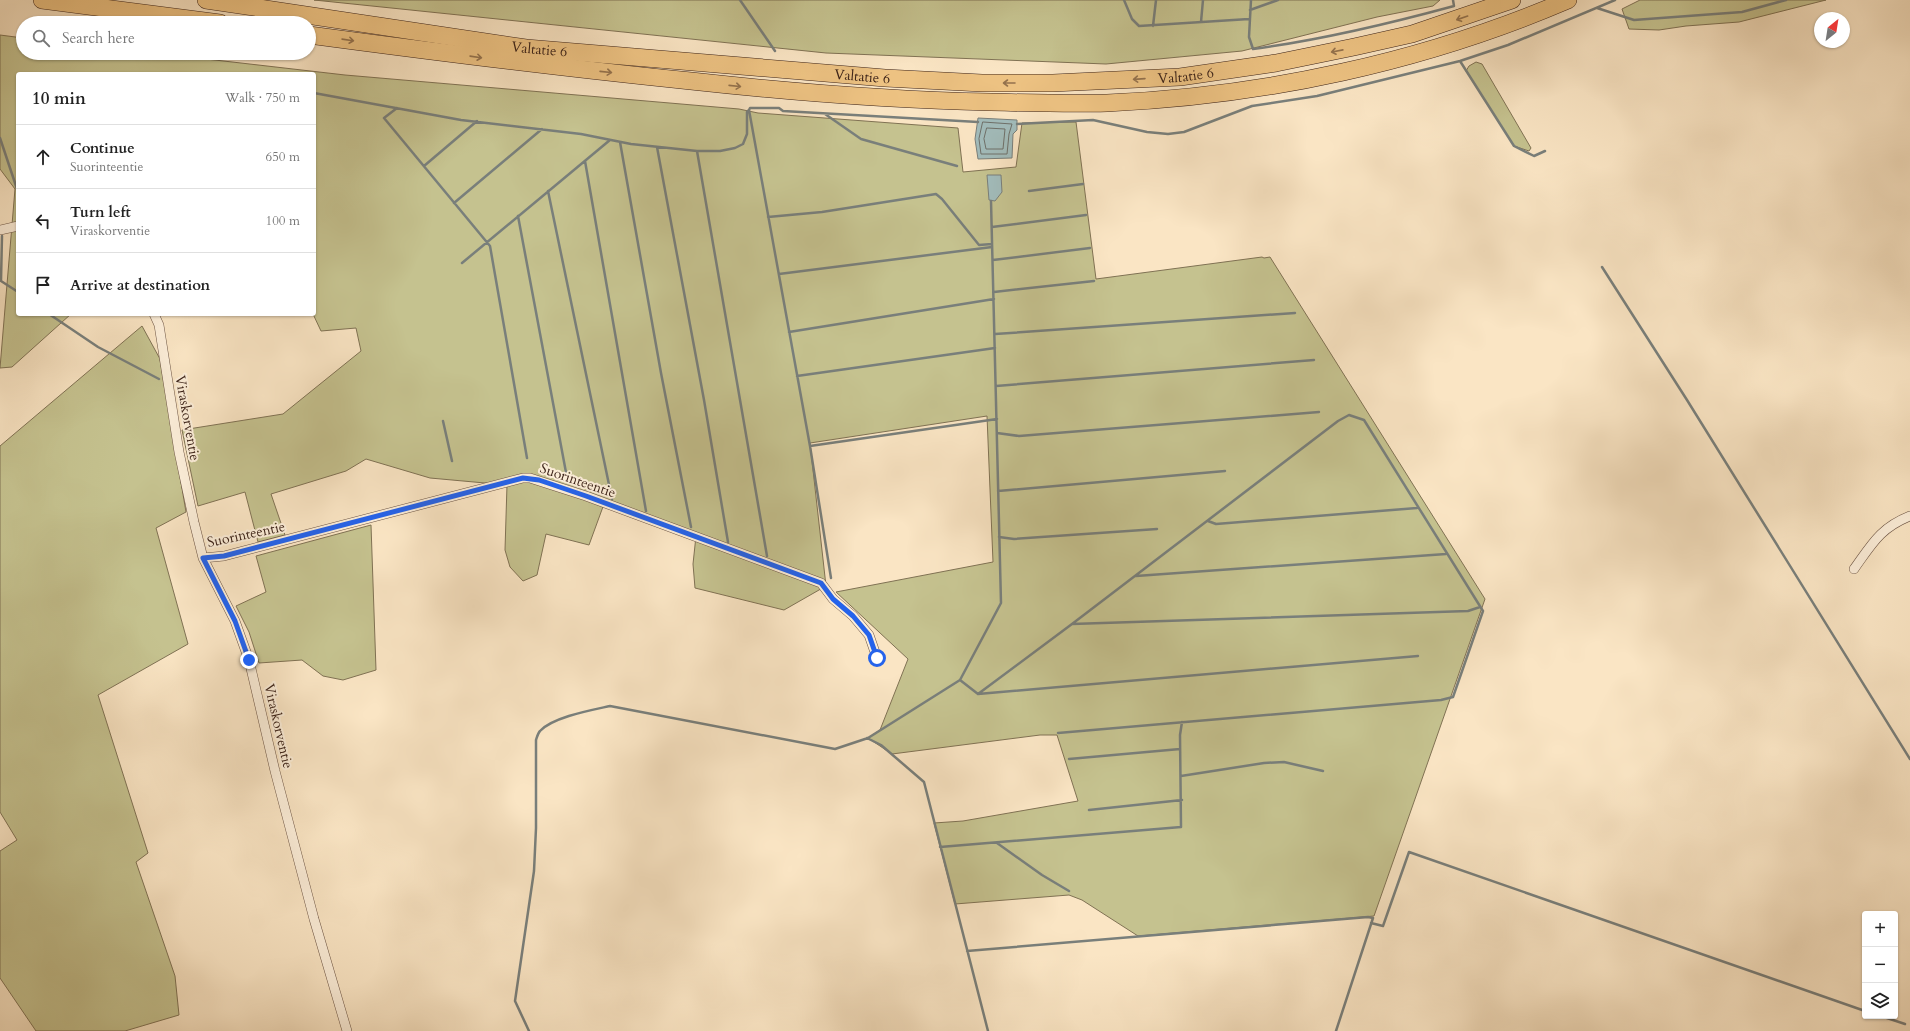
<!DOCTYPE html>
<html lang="en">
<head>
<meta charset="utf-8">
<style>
	:root { --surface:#fff; --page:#f6f6f6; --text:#222; --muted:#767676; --line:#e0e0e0 }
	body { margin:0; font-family:Cardo,serif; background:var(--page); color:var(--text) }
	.controls { position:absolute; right:12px; bottom:12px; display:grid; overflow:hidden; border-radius:4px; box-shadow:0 1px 3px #0004 }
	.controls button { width:36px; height:36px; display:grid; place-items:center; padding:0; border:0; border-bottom:1px solid var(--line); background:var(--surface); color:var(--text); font:20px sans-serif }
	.compass { position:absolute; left:1814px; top:12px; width:36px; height:36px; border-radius:50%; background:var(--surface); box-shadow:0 1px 3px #0004; rotate:30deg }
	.stop { position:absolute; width:12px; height:12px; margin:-9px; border:3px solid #2563eb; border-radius:50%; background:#fff }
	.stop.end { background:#2563eb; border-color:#fff; box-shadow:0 1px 4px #0008 }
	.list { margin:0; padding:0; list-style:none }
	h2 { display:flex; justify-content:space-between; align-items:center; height:52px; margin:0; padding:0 16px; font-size:17px }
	h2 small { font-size:13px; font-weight:400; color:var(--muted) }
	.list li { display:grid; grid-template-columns:26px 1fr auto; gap:12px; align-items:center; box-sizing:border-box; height:64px; padding:0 16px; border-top:1px solid var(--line) }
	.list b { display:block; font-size:15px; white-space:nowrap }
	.list p { margin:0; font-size:13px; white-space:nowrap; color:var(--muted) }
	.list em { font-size:13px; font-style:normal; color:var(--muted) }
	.icon { flex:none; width:22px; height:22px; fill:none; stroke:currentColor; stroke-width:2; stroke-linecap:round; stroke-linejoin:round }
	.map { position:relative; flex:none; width:1910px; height:1031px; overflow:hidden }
	.search { position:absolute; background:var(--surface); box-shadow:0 1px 3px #0004; left:16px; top:16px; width:300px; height:44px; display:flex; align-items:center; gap:10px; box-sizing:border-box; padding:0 14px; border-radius:22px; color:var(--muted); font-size:15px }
	.panel { position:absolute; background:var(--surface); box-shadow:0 1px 3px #0004; left:16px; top:72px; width:300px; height:244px; border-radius:4px }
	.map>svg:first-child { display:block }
	.green { fill:#c5c28f; stroke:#807254 }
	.water { fill:#a2bdbd; stroke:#797f7b }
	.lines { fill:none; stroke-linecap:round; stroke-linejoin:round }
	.shore { stroke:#6e706a; stroke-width:1 }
	.stream { stroke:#797f7b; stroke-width:2.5 }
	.street-casing { stroke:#6b5343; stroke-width:10 }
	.highway-casing { stroke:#3b2218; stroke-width:18 }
	.street { stroke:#fceed9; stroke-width:9 }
	.highway { stroke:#edc282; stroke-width:17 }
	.oneway { stroke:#94724d }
	.route { stroke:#2563eb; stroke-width:5 }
	.labels { text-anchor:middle; stroke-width:4; stroke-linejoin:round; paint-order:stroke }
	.street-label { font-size:14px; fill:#3b2218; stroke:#fceed9 }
</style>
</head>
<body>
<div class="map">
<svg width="1910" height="1031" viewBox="0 0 1910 1031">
	<rect width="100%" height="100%" fill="#fae5c4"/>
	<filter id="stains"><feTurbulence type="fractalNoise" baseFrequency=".005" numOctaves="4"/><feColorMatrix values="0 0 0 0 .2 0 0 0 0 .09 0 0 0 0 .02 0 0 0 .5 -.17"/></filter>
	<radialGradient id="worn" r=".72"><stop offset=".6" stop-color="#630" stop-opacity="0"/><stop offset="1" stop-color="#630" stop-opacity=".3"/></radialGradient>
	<path class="green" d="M314,0H1440L1433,6L1377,17L1242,51L1106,64L826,53Z
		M1640,0H1826L1739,22L1686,26L1659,30L1629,29L1622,9Z
		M0,35L23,38V53H154L345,75L739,109L758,113L958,128L963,172L1016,167L1022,123L1076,122L1096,279L1262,257L1264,258L1270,257L1485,599L1374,916L1138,936L1082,900L1069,895L955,904L934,823L963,821L1078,801L1057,735H1040L892,754L868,738L880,730L908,659L836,592L993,562L987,416L810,443L826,586L784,610L695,588L693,564L696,536L604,504L589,545L546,534L537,575L523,581L510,567L505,550L507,485L430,478L366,459L346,471L271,494L285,535L258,542L245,492L198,506L182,430L283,414L361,351L356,328L321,331L313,314L314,74H18V314H71L12,367L0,368L15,189L0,169Z
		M1476,62L1482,64L1531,148L1529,151L1514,146L1466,71L1469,66Z
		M142,326L160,359L186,512L156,528L188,644L98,695L148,853L136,862L175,976L179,1015L125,1031H36L0,978V851L17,840L0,812V446Z
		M371,525L376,670L343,680L323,676L302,660L259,663L249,632L236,606L266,592L256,556Z"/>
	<path class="water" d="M978,118L1017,120V130L1013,134L1012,158L978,159L975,139Z
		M987,175H1001L1002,192L995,201L989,200Z"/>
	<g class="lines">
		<path class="shore" d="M983,122L1012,124L1009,134L1007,154H981L979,139Z
			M987,128L1005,129L1003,149H986L984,139Z"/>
		<path class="stream" d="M740,0L775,51
			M1124,0L1132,19L1139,26L1249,19
			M1251,0L1249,37L1253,49C1321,40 1388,24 1454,6L1453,0
			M1597,8L1634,20L1742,12L1786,0
			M1250,10L1278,0
			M1201,22L1203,0
			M1153,26L1156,0
			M1460,61L1514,146L1534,156L1545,151
			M314,93L461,120L581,134L631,144L697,151H720L735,148L743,144L747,134V112L749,110
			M397,108L384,118L490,246L527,458
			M749,110L810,446L831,578
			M749,110L750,108H779L783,111L978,122
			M825,114L861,139L957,166
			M1017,124L1093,120L1147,132L1168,134L1184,132L1252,106L1317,96L1460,61L1508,45L1615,0
			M0,138L18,192
			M620,142L661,373L691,527
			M657,147L704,400L728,542
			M697,151L767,556
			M585,161L646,511
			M424,166L477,121
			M548,191L612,499
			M1029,191L1083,184
			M454,203L542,129
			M518,216L568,483
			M768,217L822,212L936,194L942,199L979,245L992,244
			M992,227L1086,215
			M2,236L1,281L18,292
			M993,260L1090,248
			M462,263L610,140
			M1602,267L1687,400L1910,759
			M779,274L992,247
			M994,292L1094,281
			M49,314L98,347L159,379
			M789,332L994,299
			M995,334L1295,313
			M797,376L995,348
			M996,386L1314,360
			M443,421L452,461
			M997,433L1019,436L1319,412
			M810,446L997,419
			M998,491L1225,471
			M1208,521L1216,524L1417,508
			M999,537L1014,539L1157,529
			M1136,576L1446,554
			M1072,624L1468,611L1480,607
			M960,680L978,694L1418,656
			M978,694L1072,624L1338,421L1349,415L1364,420L1483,611L1453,697L1441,700L1058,733
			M867,738L881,745L924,782L988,1031
			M1069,759L1180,749
			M1181,776L1264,763L1284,762L1323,771
			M1089,810L1182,800
			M997,843L1042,875L1069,891
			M940,847L1181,827L1180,735L1182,722
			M1371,923L1383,926L1409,852L1865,1011
			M967,951L1368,917L1373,918L1336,1031
			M1881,1016L1905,1024
			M529,1031L515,1001L534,871L536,828V740C537,737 538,733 540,731C553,717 592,710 610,706L835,749L868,738L960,680L1001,603L991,201"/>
		<g class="street-casing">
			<path id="street" d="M0,230L18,226
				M154,314L159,325L179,452L194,522L203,558L235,621L249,660L275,771L314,919L347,1031
				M203,558L224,556L523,478H530L586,496L821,583L833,599L853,616L869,635L877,658
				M1854,569C1872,544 1880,528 1910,516"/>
		</g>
		<g class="highway-casing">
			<g id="highway">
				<path d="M42,0L220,23"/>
				<path id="s1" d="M206,0L526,48L885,78L982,83H1053L1180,77L1276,63L1354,47L1412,34L1512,0"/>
				<path d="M309,35C436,52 563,68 691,81C791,92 891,100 991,102C1030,103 1069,104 1107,103C1265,96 1423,62 1568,0"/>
			</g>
		</g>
		<use href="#street" class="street"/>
		<use href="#highway" class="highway"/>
	</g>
	<defs><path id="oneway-shaft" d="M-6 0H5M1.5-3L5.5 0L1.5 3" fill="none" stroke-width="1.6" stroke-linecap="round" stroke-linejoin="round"/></defs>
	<g class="oneway">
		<use href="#oneway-shaft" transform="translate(1462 18) rotate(161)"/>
		<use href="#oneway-shaft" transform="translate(348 40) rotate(8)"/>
		<use href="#oneway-shaft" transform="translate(1337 51) rotate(169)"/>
		<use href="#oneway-shaft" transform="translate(476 57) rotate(8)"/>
		<use href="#oneway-shaft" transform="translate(606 72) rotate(6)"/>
		<use href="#oneway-shaft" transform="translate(1139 79) rotate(176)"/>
		<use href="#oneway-shaft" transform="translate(1009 83) rotate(-180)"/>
		<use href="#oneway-shaft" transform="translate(735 86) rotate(6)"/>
	</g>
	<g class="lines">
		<path class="route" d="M249,660L235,621L203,558L224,556L523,478L539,480L586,496L821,583L833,599L853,616L869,635L877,658"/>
	</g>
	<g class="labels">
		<g class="street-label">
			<text dy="5" stroke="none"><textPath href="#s1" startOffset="337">Valtatie 6</textPath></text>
			<text dy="5" stroke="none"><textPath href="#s1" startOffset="985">Valtatie 6</textPath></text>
			<text dy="5" stroke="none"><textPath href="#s1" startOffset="661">Valtatie 6</textPath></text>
			<text transform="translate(188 418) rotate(80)" y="5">Viraskorventie</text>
			<text transform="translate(578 480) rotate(19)" y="5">Suorinteentie</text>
			<text transform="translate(246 534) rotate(-12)" y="5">Suorinteentie</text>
			<text transform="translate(279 726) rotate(77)" y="5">Viraskorventie</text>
		</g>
	</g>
	<rect width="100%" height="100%" filter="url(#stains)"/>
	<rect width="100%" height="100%" fill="url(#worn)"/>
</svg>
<div class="controls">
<button>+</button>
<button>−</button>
<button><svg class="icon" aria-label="layers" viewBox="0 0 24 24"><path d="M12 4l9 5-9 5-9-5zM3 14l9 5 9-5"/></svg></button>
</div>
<svg class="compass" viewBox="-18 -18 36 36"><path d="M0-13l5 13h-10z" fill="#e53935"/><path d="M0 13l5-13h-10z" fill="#767676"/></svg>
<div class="stop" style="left:877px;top:658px"></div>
<div class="stop end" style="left:249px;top:660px"></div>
<div class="search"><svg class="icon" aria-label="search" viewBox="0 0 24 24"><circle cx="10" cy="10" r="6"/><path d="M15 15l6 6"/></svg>Search here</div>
<section class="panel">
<h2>10 min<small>Walk · 750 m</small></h2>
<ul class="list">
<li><svg class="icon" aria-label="ahead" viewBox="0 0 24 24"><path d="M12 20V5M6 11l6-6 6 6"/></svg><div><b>Continue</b><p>Suorinteentie</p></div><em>650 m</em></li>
<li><svg class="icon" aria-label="left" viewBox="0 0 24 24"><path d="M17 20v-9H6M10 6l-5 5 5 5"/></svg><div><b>Turn left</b><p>Viraskorventie</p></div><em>100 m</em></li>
<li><svg class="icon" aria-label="arrive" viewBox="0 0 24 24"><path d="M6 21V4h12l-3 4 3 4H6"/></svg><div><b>Arrive at destination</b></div></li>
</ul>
</section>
</div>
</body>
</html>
